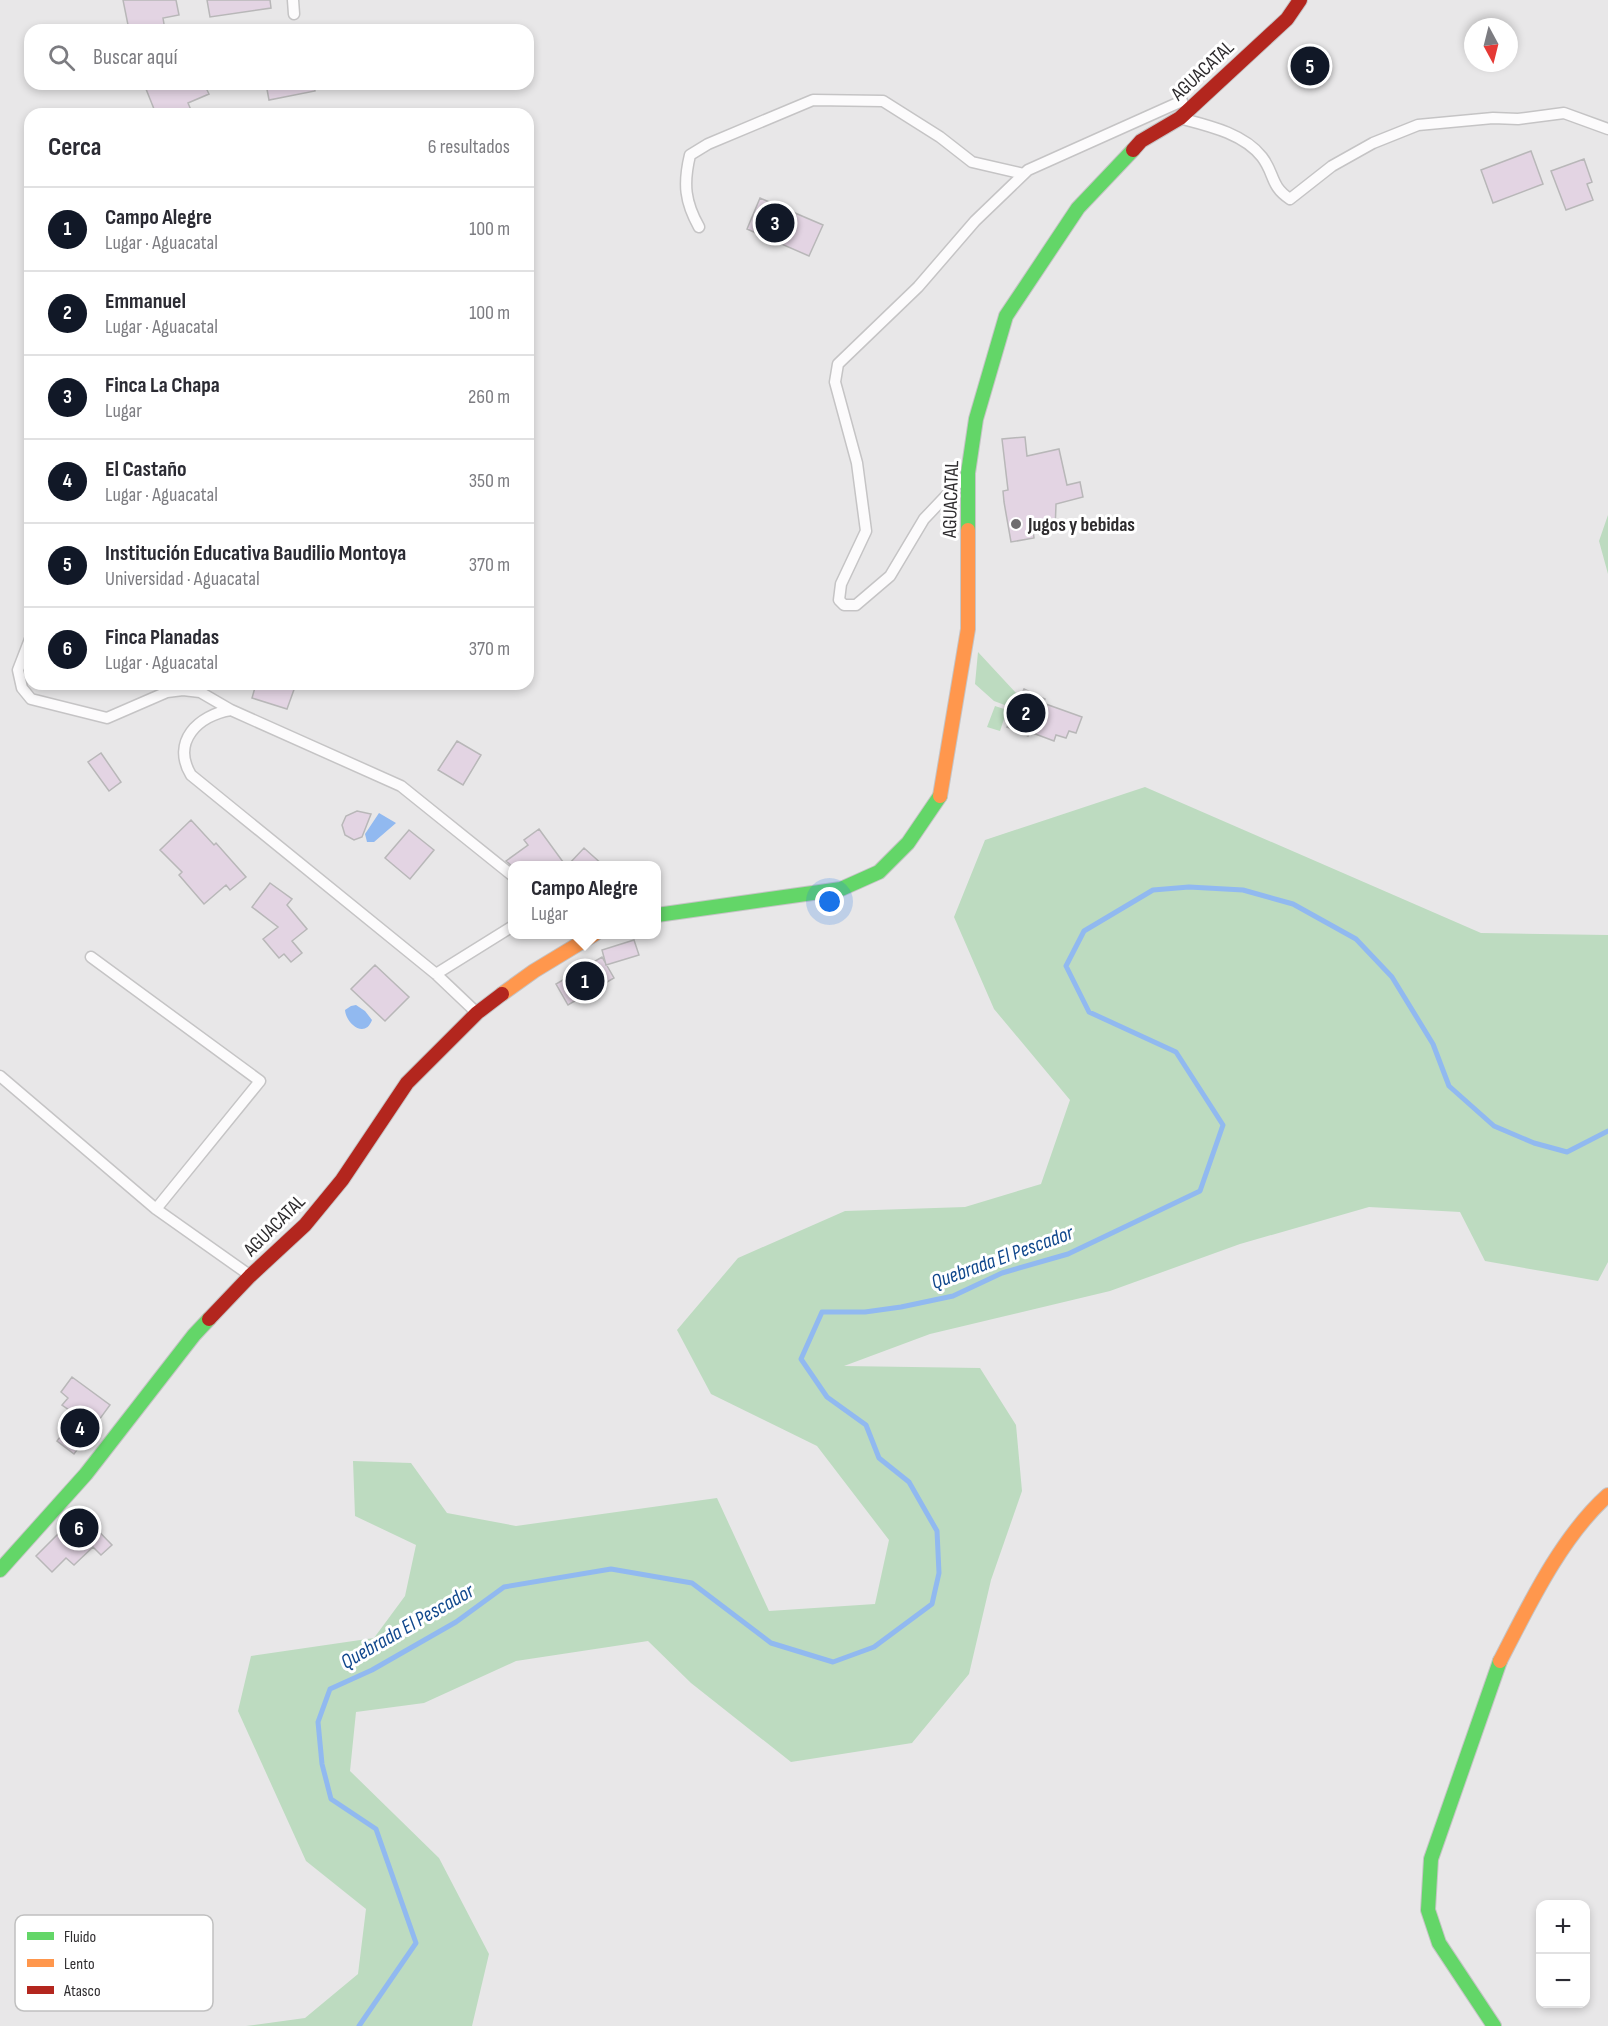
<!DOCTYPE html>
<html lang="es">
<head>
<meta charset="utf-8">
<style>
	:root { --surface:#fff; --page:#f7f7f7; --text:#2b2b33; --muted:#7c7c81; --line:#e1e1e2; --accent:#111827 }
	body { margin:0; font-family:"Sofia Sans Condensed",sans-serif; background:var(--page); color:var(--text) }
	.controls { position:absolute; right:18px; bottom:18px; display:grid; overflow:hidden; border-radius:12px; box-shadow:0 3px 9px #0003 }
	.controls button { width:54px; height:54px; display:grid; place-items:center; padding:0; border:0; border-bottom:2px solid var(--line); background:var(--surface); color:var(--text); font:30px sans-serif }
	.compass { position:absolute; left:1464px; top:18px; width:54px; height:54px; border-radius:50%; background:var(--surface); box-shadow:0 3px 9px #0003; rotate:173deg }
	.you { position:absolute; left:830px; top:902px; width:21px; height:21px; margin:-15px; border:4px solid #fff; border-radius:50%; background:#1a73e8; box-shadow:0 0 0 9px #1a73e833 }
	.badge { display:grid; place-items:center; width:39px; height:39px; border-radius:50%; background:var(--accent); color:#fff; font-size:20px; font-weight:700 }
	.pin { position:absolute; translate:-50% -50%; border:3px solid #fff; box-shadow:0 2px 6px #0006 }
	.popup { position:absolute; left:508px; top:861px; width:153px; height:78px; box-sizing:border-box; display:grid; place-content:center; border-radius:12px; background:var(--surface); filter:drop-shadow(0 2px 4px #0005); font-size:20px; white-space:nowrap; color:var(--muted) }
	.popup b { font-size:22px; color:var(--text) }
	.popup::after { content:''; position:absolute; left:50%; top:100%; margin-left:-12px; border:12px solid transparent; border-top-color:var(--surface) }
	.list { margin:0; padding:0; list-style:none }
	h2 { display:flex; justify-content:space-between; align-items:center; height:78px; margin:0; padding:0 24px; font-size:26px }
	h2 small { font-size:20px; font-weight:400; color:var(--muted) }
	.list li { display:grid; grid-template-columns:39px 1fr auto; gap:18px; align-items:center; box-sizing:border-box; height:84px; padding:0 24px; border-top:2px solid var(--line) }
	.list b { display:block; font-size:22px; white-space:nowrap }
	.list p { margin:0; font-size:20px; white-space:nowrap; color:var(--muted) }
	.list em { font-size:20px; font-style:normal; color:var(--muted) }
	.icon { flex:none; width:33px; height:33px; fill:none; stroke:currentColor; stroke-width:2; stroke-linecap:round; stroke-linejoin:round }
	.map { position:relative; flex:none; width:1608px; height:2026px; overflow:hidden }
	.search { position:absolute; background:var(--surface); box-shadow:0 3px 9px #0003; left:24px; top:24px; width:510px; height:66px; display:flex; align-items:center; gap:15px; box-sizing:border-box; padding:0 21px; border-radius:18px; color:var(--muted); font-size:22px }
	.panel { position:absolute; background:var(--surface); box-shadow:0 3px 9px #0003; left:24px; top:108px; width:510px; height:582px; border-radius:18px }
	.map>svg:first-child { display:block }
	.green { fill:#bddbc0 }
	.water { fill:#91b9f0 }
	.lines { fill:none; stroke-linecap:round; stroke-linejoin:round }
	.stream { stroke:#91b9f0; stroke-width:5 }
	.building { fill:#e3d4e3; stroke:#b8b7b8; stroke-width:1.5 }
	.lane-casing { stroke:#c5c4c5; stroke-width:13 }
	.fast-casing { stroke:#c5c4c5; stroke-width:16 }
	.slow-casing { stroke:#c5c4c5; stroke-width:16 }
	.jam-casing { stroke:#c5c4c5; stroke-width:16 }
	.lane { stroke:#fcfbfc; stroke-width:10 }
	.fast { stroke:#63d668; stroke-width:14 }
	.slow { stroke:#ff974d; stroke-width:14 }
	.jam { stroke:#b3261e; stroke-width:14 }
	.poi-dot { fill:#6f6d6f; stroke:#fff; stroke-width:2 }
	.labels { text-anchor:middle; stroke-width:6; stroke-linejoin:round; paint-order:stroke }
	.street-label { font-size:20px; fill:#2e2c2e; stroke:#fff }
	.poi-label { font-size:20px; font-weight:bold; fill:#2e2c2e; stroke:#fff; text-anchor:start }
	.water-label { font-size:21px; font-style:italic; fill:#11488d; stroke:#fff }
	.key { fill:#fff; stroke:#c0c0c0; stroke-width:1.5 }
	.key-label { font-size:16px; fill:#2e2c2e }
</style>
</head>
<body>
<div class="map">
<svg width="1608" height="2026" viewBox="0 0 1608 2026">
	<rect width="100%" height="100%" fill="#e8e7e8"/>
	<path class="green" d="M1608,515V574L1599,541Z
		M978,652L1016,693L1010,707L994,701L975,684Z
		M995,706L1007,710L1000,731L987,727Z
		M1145,787L1481,933L1608,935V1262L1598,1281L1485,1261L1460,1212L1369,1207L1240,1244L1110,1291L930,1334L844,1366L980,1368L1016,1425L1022,1491L991,1580L969,1674L912,1743L791,1762L691,1683L648,1641L516,1661L424,1703L356,1712L350,1771L439,1858L489,1954L472,2026H246L305,2018L358,1974L366,1909L306,1861L238,1711L251,1656L374,1638L405,1596L416,1545L355,1516L353,1461L411,1463L447,1513L516,1526L717,1498L769,1611L875,1604L889,1540L817,1446L711,1394L677,1330L738,1258L845,1211L965,1207L1041,1184L1070,1100L994,1009L954,917L985,840Z"/>
	<path class="water" d="M379,813L396,823L374,842H367L365,834Z
		M356,1005L365,1011L372,1020C365,1039 346,1024 345,1010L351,1006Z"/>
	<g class="lines">
		<path class="stream" d="M359,2026L416,1943L376,1829L331,1799L322,1764L318,1722L330,1689L372,1670L456,1622L504,1587L611,1569L692,1583L771,1643L833,1662L874,1647L932,1604L939,1573L937,1531L909,1482L879,1458L866,1425L827,1397L801,1359L822,1312H865L901,1307L953,1296L1002,1273L1068,1254L1200,1191L1223,1125L1176,1052L1089,1012L1066,966L1084,931L1153,890L1189,887L1243,890L1293,904L1356,939L1392,977L1433,1044L1449,1086L1494,1126L1534,1143L1567,1152L1608,1131"/>
	</g>
	<path class="building" d="M123,0H176L179,15L163,18L165,30H129Z
		M207,0H270L271,8L210,17Z
		M144,84H204L209,94L188,103L191,110L181,114H156Z
		M266,84H314L315,91L269,100Z
		M1531,151L1543,184L1493,203L1481,170Z
		M1584,159L1592,182L1587,184L1593,200L1566,210L1551,171Z
		M760,198L823,225L809,256L747,229Z
		M1025,437L1027,456L1059,449L1067,485L1080,482L1083,497L1056,504L1055,532L1033,530L1034,538L1011,542L1004,502L1003,491L1008,490L1002,439Z
		M256,684H296L287,709L252,698Z
		M1024,689L1045,699L1043,703L1082,717L1076,733L1069,731L1066,738L1056,735L1054,741L1030,732L1028,736L1007,727Z
		M457,741L481,755L463,785L438,770Z
		M101,753L121,782L109,791L88,762Z
		M357,811L371,814L362,837L354,840L345,835L342,825L346,816Z
		M191,820L214,845L216,843L246,877L230,890L226,885L204,904L179,875L182,872L160,850Z
		M539,829L566,866H512L506,861L528,845L524,840Z
		M409,830L434,850L410,879L385,858Z
		M584,848L604,866H567Z
		M270,883L292,899L287,905L307,929L292,941L302,953L291,962L284,954L279,958L263,939L278,927L252,907Z
		M634,940L639,955L606,965L602,950Z
		M602,957L614,978L568,1005L556,984Z
		M375,965L409,997L385,1021L351,989Z
		M72,1377L110,1405L74,1454L57,1441L76,1415L62,1405L68,1398L61,1392Z
		M80,1512L112,1545L101,1555L93,1547L74,1565L66,1558L52,1572L36,1556Z"/>
	<g class="lines">
		<g class="lane-casing">
			<path id="lane" d="M293,0L294,14
				M1183,119C1210,126 1244,134 1262,157C1275,174 1270,186 1290,199L1332,166L1373,143L1418,125L1493,118L1518,119L1564,113L1608,129
				M699,227C685,202 683,184 690,155L708,144L813,100L883,101L940,137L972,162L1024,174
				M962,479L924,519L890,576L856,605H844L839,600L841,584L866,531L857,463L835,382L838,364L918,287L975,221L1028,170L1182,101
				M30,639L18,670L22,688L31,699L107,718L167,692L183,690L200,692L231,710
				M91,957L260,1081L156,1209
				M436,974L513,926
				M476,1012L436,974L191,775C171,742 198,715 231,710L401,786L513,876
				M0,1076L156,1209L248,1274"/>
		</g>
		<g class="fast-casing">
			<path id="fast" d="M968,530V473L976,419L1006,316L1078,208L1133,150
				M657,915L841,889L879,872L908,843L940,796
				M0,1570L86,1474L194,1335L209,1319
				M1494,2026L1439,1943L1428,1910L1431,1859L1500,1661"/>
		</g>
		<g class="slow-casing">
			<path id="slow" d="M940,796L968,629V530
				M502,994L534,971L595,934
				M1500,1661C1529,1605 1561,1537 1608,1495"/>
		</g>
		<g class="jam-casing">
			<path id="jam" d="M1133,150L1141,141L1180,118L1287,19L1300,0
				M209,1319L250,1276L305,1225L342,1180L407,1083L477,1013L502,994"/>
		</g>
		<use href="#lane" class="lane"/>
		<use href="#fast" class="fast"/>
		<use href="#slow" class="slow"/>
		<use href="#jam" class="jam"/>
	</g>
	<circle class="poi-dot" cx="1016" cy="524" r="6"/>
	<g class="labels">
		<g class="street-label">
			<text transform="translate(1202 70) rotate(-43)" y="7">AGUACATAL</text>
			<text transform="translate(950 499) rotate(-88)" y="7">AGUACATAL</text>
			<text transform="translate(274 1225) rotate(-45)" y="7">AGUACATAL</text>
		</g>
		<g class="poi-label">
			<text x="1028" y="531">Jugos y bebidas</text>
		</g>
		<g class="water-label">
			<text transform="translate(1002 1257) rotate(-20)" y="7">Quebrada El Pescador</text>
			<text transform="translate(407 1626) rotate(-30)" y="7">Quebrada El Pescador</text>
		</g>
	</g>
	<rect x="15" y="1915" width="198" height="96" rx="9" class="key"/>
	<rect x="27" y="1932" width="27" height="8" fill="#63d668"/>
	<rect x="27" y="1959" width="27" height="8" fill="#ff974d"/>
	<rect x="27" y="1986" width="27" height="8" fill="#b3261e"/>
	<g class="key-label">
		<text x="64" y="1942">Fluido</text>
		<text x="64" y="1969">Lento</text>
		<text x="64" y="1996">Atasco</text>
	</g>
</svg>
<div class="controls">
<button>+</button>
<button>−</button>
</div>
<svg class="compass" viewBox="-18 -18 36 36"><path d="M0-13l5 13h-10z" fill="#e53935"/><path d="M0 13l5-13h-10z" fill="#7c7c81"/></svg>
<div class="you"></div>
<div class="pin badge" style="left:585px;top:981px">1</div>
<div class="popup"><b>Campo Alegre</b>Lugar</div>
<div class="pin badge" style="left:1026px;top:713px">2</div>
<div class="pin badge" style="left:775px;top:223px">3</div>
<div class="pin badge" style="left:80px;top:1428px">4</div>
<div class="pin badge" style="left:1310px;top:66px">5</div>
<div class="pin badge" style="left:79px;top:1528px">6</div>
<div class="search"><svg class="icon" aria-label="search" viewBox="0 0 24 24"><circle cx="10" cy="10" r="6"/><path d="M15 15l6 6"/></svg>Buscar aquí</div>
<section class="panel">
<h2>Cerca<small>6 resultados</small></h2>
<ul class="list">
<li><span class="badge">1</span><div><b>Campo Alegre</b><p>Lugar · Aguacatal</p></div><em>100 m</em></li>
<li><span class="badge">2</span><div><b>Emmanuel</b><p>Lugar · Aguacatal</p></div><em>100 m</em></li>
<li><span class="badge">3</span><div><b>Finca La Chapa</b><p>Lugar</p></div><em>260 m</em></li>
<li><span class="badge">4</span><div><b>El Castaño</b><p>Lugar · Aguacatal</p></div><em>350 m</em></li>
<li><span class="badge">5</span><div><b>Institución Educativa Baudilio Montoya</b><p>Universidad · Aguacatal</p></div><em>370 m</em></li>
<li><span class="badge">6</span><div><b>Finca Planadas</b><p>Lugar · Aguacatal</p></div><em>370 m</em></li>
</ul>
</section>
</div>
</body>
</html>
